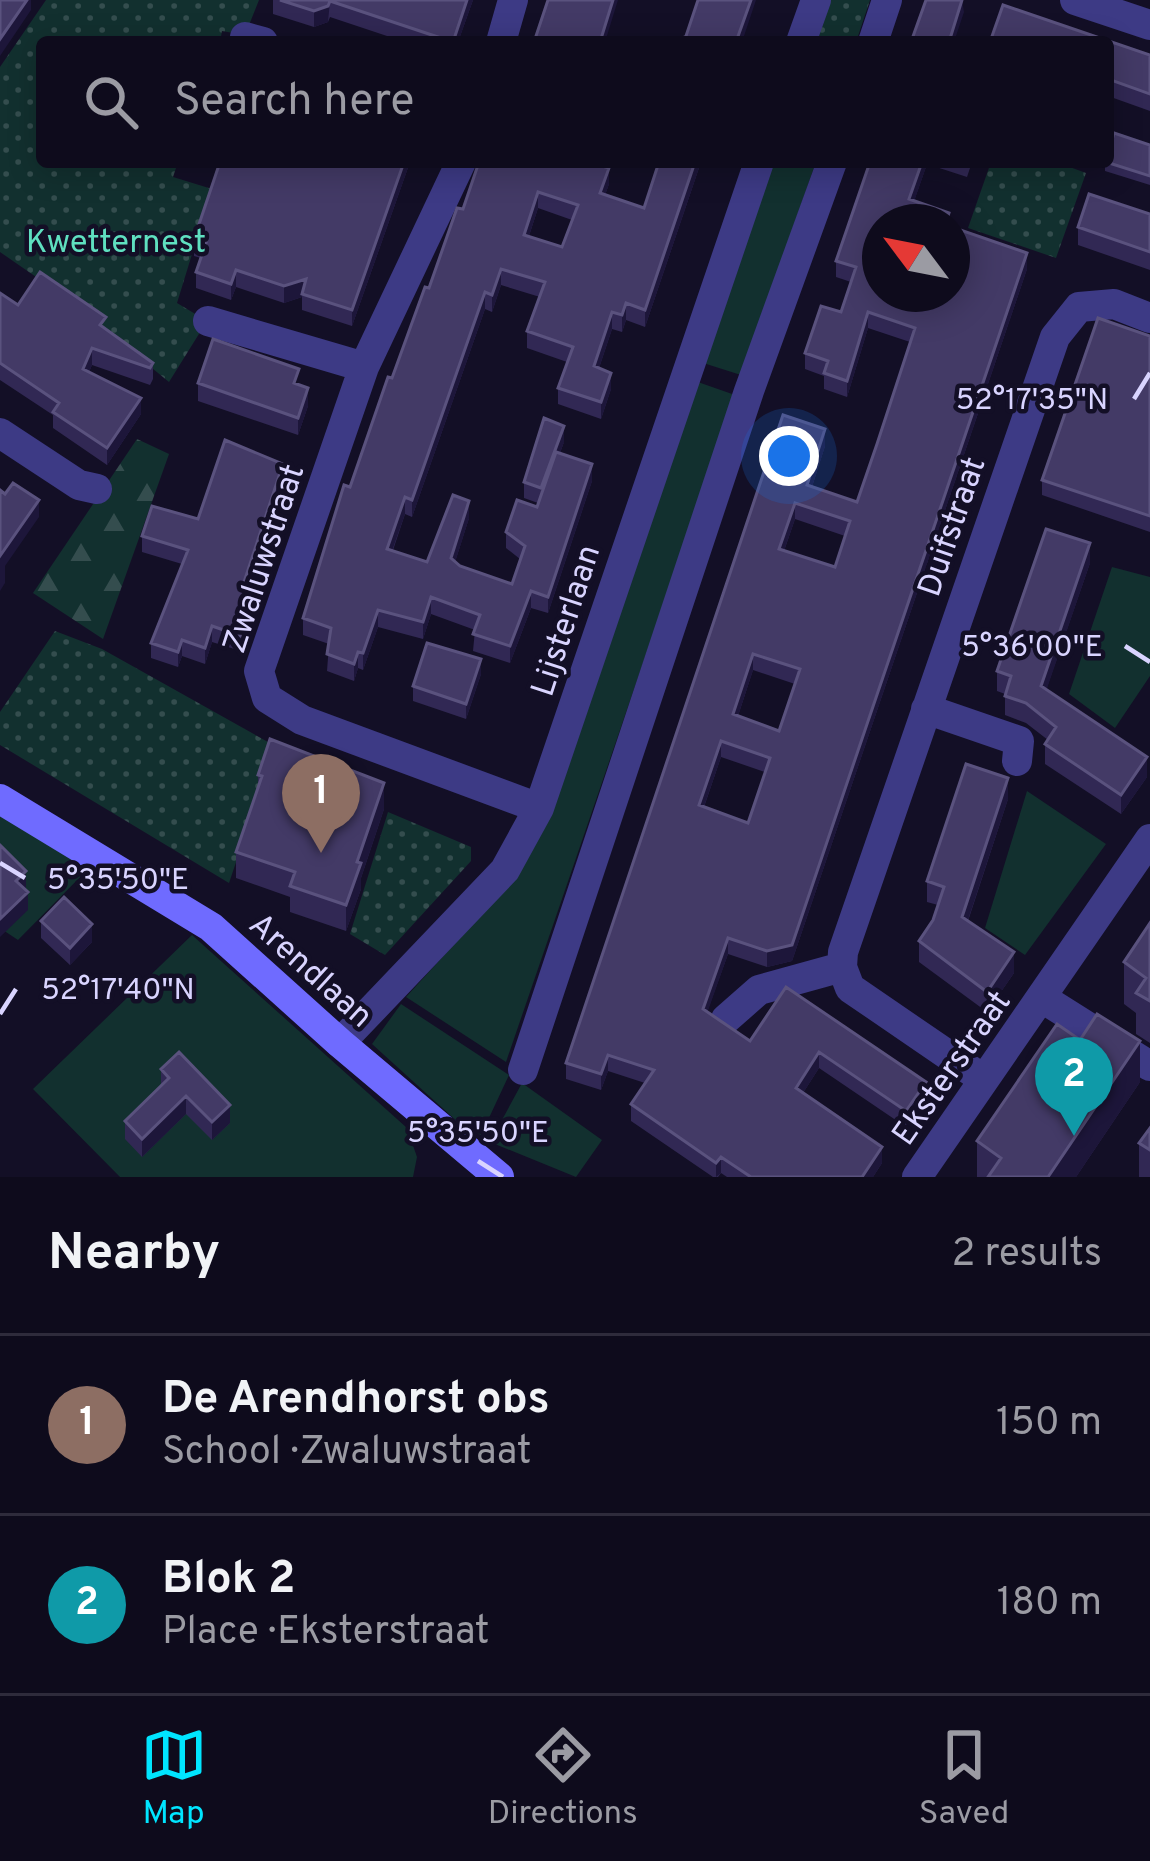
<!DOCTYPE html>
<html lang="en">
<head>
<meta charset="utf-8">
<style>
	:root { --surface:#0e0b1c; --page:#1c1929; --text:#f1f3f6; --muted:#9b9ba3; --line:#2e2b3b; --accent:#00e5ff }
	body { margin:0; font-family:Overpass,sans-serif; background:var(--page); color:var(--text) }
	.compass { position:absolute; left:862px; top:204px; width:108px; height:108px; border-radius:50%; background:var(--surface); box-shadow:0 6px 30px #0003; rotate:302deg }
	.you { position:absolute; left:789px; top:456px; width:42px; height:42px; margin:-30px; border:9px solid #fff; border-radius:50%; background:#1a73e8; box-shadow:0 0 0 18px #1a73e833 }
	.badge { display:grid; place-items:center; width:78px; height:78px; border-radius:50%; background:var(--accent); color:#fff; font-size:39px; font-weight:700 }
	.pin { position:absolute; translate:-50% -99px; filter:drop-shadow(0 3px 6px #0008) }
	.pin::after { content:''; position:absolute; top:63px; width:42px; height:36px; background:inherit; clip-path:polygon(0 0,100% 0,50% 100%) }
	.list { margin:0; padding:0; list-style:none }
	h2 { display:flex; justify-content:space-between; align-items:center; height:156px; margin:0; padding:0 48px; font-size:51px }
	h2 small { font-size:39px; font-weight:400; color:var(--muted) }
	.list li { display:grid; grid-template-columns:78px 1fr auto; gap:36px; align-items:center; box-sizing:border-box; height:180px; padding:0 48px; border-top:3px solid var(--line) }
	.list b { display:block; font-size:45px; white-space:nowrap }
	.list p { margin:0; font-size:39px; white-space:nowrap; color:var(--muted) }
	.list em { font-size:39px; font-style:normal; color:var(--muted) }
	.icon { flex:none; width:66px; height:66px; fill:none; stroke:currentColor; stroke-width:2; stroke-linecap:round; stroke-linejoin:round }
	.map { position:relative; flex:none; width:1150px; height:1177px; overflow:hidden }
	.search { position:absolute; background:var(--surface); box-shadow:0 6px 30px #0003; left:36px; right:36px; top:36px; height:132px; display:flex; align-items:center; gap:30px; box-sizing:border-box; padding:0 42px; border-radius:12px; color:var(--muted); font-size:45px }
	.sheet { height:516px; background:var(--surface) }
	nav { display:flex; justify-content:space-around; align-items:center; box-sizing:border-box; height:168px; border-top:3px solid var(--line); background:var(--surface); font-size:33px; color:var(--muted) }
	nav a { display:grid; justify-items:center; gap:6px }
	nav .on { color:var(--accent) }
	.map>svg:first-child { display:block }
	.grass { fill:#12302f }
	.forest { fill:url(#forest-firs) }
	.park { fill:url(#park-dots) }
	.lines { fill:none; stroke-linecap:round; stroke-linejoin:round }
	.street { stroke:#3d3a85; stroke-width:30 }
	.secondary { stroke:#6f6bff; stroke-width:30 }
	.wall { fill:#312854; fill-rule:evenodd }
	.shaded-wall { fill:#1d163a }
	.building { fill:#433a66; stroke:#5a527e; stroke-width:3; fill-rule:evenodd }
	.ticks { fill:none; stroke:#d9d4ff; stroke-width:4.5 }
	.labels { text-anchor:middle; stroke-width:9; stroke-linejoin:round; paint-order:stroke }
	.park-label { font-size:33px; fill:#5fe0c0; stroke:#130f26 }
	.street-label { font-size:33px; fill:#d9d4ff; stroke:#130f26 }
	.ticks-label { font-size:30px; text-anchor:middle; fill:#d9d4ff; stroke:#130f26; stroke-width:9; stroke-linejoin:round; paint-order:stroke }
</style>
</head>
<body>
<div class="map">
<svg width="1150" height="1177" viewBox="0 0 1150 1177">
	<defs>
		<pattern id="forest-firs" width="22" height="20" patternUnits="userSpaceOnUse" patternTransform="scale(3)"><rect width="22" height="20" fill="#12302f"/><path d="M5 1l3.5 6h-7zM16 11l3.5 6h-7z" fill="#344d4e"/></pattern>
		<pattern id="park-dots" width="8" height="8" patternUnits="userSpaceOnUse" patternTransform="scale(3)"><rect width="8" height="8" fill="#12302f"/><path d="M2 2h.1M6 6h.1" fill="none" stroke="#344d4e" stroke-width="1.8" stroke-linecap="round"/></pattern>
	</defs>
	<rect width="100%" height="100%" fill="#130f26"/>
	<path class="grass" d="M770,162H816L741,375L700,362Z
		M695,381L735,395L506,1062L406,997L513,880Z
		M1112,567L1150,577V676L1115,728L1069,694Z
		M1027,791L1106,844L1025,955L985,928Z
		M0,813L91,866L18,940L0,928Z
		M192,935L407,1128L417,1157L413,1177H120L33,1089Z
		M401,1004L509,1075L481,1135L461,1125L372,1044Z
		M522,1083L602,1140L576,1177L490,1142Z"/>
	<path class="forest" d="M137,439L169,454L103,639L33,593Z"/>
	<path class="park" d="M46,0H259L245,35L222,31L220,42H42V162H178L173,177L212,189L177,303L207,321L169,382L68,299L0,252V67Z
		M823,0H870L856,42H810Z
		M991,162H1056L1086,173L1056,258L968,228Z
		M55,631L102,649L275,746L229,883L0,745V712Z
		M388,812L471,847V861L385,955L350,934Z"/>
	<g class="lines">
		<path class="street" d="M1075,0L1150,25
			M245,37L263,42
			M501,42L513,0
			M801,42L816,0
			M873,42L887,0
			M461,162L364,367L259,671L267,698L302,720L539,808
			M208,321L364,367
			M0,433L79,485L97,489
			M926,709L1019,741L1017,761
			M1042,998L1150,1066
			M726,1019L759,990L842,967
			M340,1043L505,870L539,808L759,162
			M523,1070L749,391L832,162
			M983,1079L850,988L842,967L843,952L1055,337L1079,307L1114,304L1150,318
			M917,1177L1150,839"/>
		<path class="secondary" d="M0,799L211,927L340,1043L499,1177"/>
	</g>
	<path class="wall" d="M273,0H473L458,42H405L330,17L328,22L314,27L273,14Z
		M1003,5L1150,55V111L1108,96V42H991Z
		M1150,145V185L1105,171V162Z
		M220,162H410L352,326L302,310V297L284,303L236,287L231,300L196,288V272L201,258L194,256V239Z
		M479,162L609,184L605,195L644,208L659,162H701L645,327L626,320L622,332L612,329L599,368L611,389L601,419L558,404V388L567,362L527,348V331L540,297L501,285L492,312L485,309L412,517L405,514L393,550L427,562L469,518L455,562L460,566L512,584L520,559L506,548V532L537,507L538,503L524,498V482L564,442L560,453L592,481L548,613L531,608L510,663L473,651L475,630L431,614L423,639L378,627L363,670L358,668L354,681L327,671L329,644L303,635V618L392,378L463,209ZM538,208L572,220L562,247L529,236Z
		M870,162H972L967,177L927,164L914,201L949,222H880V294H952L1027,269L792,961L767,967L728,954L707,1012L750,1041L786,987L926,1098L906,1127L819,1068L803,1093L882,1163L873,1177H727L721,1173L718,1177H713L631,1121V1104L645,1083L608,1071L601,1090L566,1079V1063L783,415L825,446L812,487L857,502L910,342L868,328L847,397L824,389V376L805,369V353L841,312L851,282L836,277V261ZM795,519L845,536L835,567L784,551ZM753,670L795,684L779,731L738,716ZM721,757L765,772L748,823L704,807Z
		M1150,214V270L1078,245V227Z
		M0,293L18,305L106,329L153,363V379L150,385L92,365L89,372L141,414L107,465L53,428V415L0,380Z
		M1150,336V532L1042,495V480Z
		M198,383L299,385L308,406L298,435L198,401Z
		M283,480L249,583L259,603L244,652L212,642L205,664L182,656L178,667L151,658V643L182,564L142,552V536L198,519Z
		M1090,563L1046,690L1147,777L1121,814L1045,764V744L1048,740L1026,723L1005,715V694L997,691V671Z
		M481,674L466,719L413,701V686Z
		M258,775L384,809L361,878V889L346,931L290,912V897L236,878V852L258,788Z
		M1008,799L968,921L1014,973L987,1012L919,962V941L933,920L938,905L927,902V881Z
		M41,921L92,942L70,965L41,938Z
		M1150,923V1043L1136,1034V1013L1124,1004V962Z
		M161,1069L230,1123L212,1140L186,1114L142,1157L125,1139V1121L161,1087Z
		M1140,1082L1076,1177H977V1141Z
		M1150,1128V1177H1139V1143Z"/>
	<path class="shaded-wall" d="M27,0H31V10L0,56V39Z
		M467,0H473L458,42H453Z
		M613,0H618L605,42H600Z
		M751,0H756L742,42H736Z
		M962,0L964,12L954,42H949Z
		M330,1L328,22L314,27V11Z
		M404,162H410L352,326V310Z
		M695,162H701L645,327V310Z
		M922,162H927V164L909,216V199Z
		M609,168V184L600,209V193Z
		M538,192V208L524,251V235Z
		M1027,253V269L792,961L767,967V951Z
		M501,269V285L492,312V295Z
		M236,270V287L231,300V284Z
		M306,279L302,297L284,303V286Z
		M485,292V309L412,517V500Z
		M626,303V320L622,332V315Z
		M612,312V329L594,383V366Z
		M868,312V328L847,397V381Z
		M92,348V365L83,386V369Z
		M611,373V389L601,419V402Z
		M308,388V406L298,435V418Z
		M141,398V414L107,465V448Z
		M564,426V442L541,504V488Z
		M825,429V446L807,502V485Z
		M283,464V480L244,597V582Z
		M592,464V481L548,613V597Z
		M405,497V514L387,565V549Z
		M39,500V517L5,566V583L0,591V556Z
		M469,501V518L451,575V558Z
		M795,503V519L779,565V549Z
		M1090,543V563L1041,706V686Z
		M259,587V603L244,652V637Z
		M531,591V608L510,663V646Z
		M431,597V614L423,639V622Z
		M378,610V627L363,670V653Z
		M212,626V642L205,664V648Z
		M182,640V656L178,667V652Z
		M358,652V668L354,681V664Z
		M753,654V670L733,731V714Z
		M481,659V674L466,719V704Z
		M721,741V757L699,821V805Z
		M1147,757V777L1121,814V795Z
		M1008,778V799L962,938V917Z
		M384,783V809L361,878V889L346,931V905L357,862Z
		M26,871V889L16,898V881Z
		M28,892V910L0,937V919Z
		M92,924V942L70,965V948Z
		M728,938V954L703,1025V1009Z
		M1014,952V973L987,1012V992Z
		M1140,1041V1082L1076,1177H1048Z
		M819,1052V1068L796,1104V1088Z
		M608,1055V1071L601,1090V1074Z
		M926,1082V1098L906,1127V1111Z
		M186,1096V1114L142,1157V1139Z
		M230,1105V1123L212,1140V1122Z
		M882,1147V1163L873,1177H862Z
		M721,1157V1173L716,1177V1163Z"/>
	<path class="building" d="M0,0H27L0,39Z
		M280,0H467L453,42L330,1L328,6L314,11Z
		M548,0H613L600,42H534Z
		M698,0H751L736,42H677L686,36Z
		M926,0H962L949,42H911Z
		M1003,5L1150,55V94L1108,79V42H999L991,39Z
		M1114,133L1150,145V176L1106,162H1108V153Z
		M220,162H404L352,310L302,294L306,279L284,286L236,270L231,284L196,272L206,243L194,239Z
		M479,162H590L609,168L600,193L644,208L659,162H695L645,310L626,303L622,315L612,312L594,366L611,373L601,402L558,388L573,347L527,331L545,282L501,269L492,295L485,292L412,500L405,497L387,549L427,562L453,495L469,501L451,558L460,566L512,584L525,546L506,532L517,500L537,507L556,452L592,464L548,597L531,591L510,646L473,634L480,615L431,597L423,622L378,610L363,653L358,652L354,664L327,654L331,628L303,618L344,485L350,487L388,377L392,378L425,287L429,288L457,208L463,209ZM538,192L578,205L562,247L524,235Z
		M870,162H922L909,199L949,213L946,222H880V294H952V227L1027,253L792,945L767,951L728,938L703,1009L750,1041L786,987L926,1082L906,1111L819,1052L796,1088L882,1147L862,1177H751L721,1157L716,1163L631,1104L654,1070L608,1055L601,1074L566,1063L783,415L825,429L807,485L857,502L877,444L915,328L868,312L847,381L824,373L828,361L805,353L821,306L841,312L856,267L836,261ZM795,503L850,521L835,567L779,549ZM753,654L800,669L779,731L733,714ZM721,741L770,758L748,823L699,805Z
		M1089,194L1150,214V252L1078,227Z
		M40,272L106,317L100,325L153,363L150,368L92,348L83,369L141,398L107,448L53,412L59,403L0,363V293L18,305Z
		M1098,318L1150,336V516L1042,480Z
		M213,339L299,369L294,383L308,388L298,418L198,383Z
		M544,418L564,426L541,488L524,482Z
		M225,440L283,464L244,582L259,587L244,637L212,626L205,648L182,640L178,652L151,643L188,550L142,536L152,506L198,519Z
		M13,483L39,500L0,556V490L5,494Z
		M1046,529L1090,543L1041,686L1147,757L1121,795L1045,744L1056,727L1026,703L1005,696L1011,676L997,671Z
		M427,643L481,659L466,704L413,686Z
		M270,739L384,783L357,862L361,863L346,905L290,886L295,872L236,852L262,776L258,775Z
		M966,764L1008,778L962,917L1014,952L987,992L919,941L933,920L944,887L927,881Z
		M0,845L26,871L16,881L28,892L0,919Z
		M64,897L92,924L70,948L41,921Z
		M1150,923V1001L1136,993L1146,978L1124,962Z
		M1097,1014L1140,1041L1048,1177H988L1001,1158L977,1141L1057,1024L1080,1040Z
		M179,1052L230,1105L212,1122L186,1096L142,1139L125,1121L169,1078L161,1069Z
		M1150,1128V1150L1139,1143Z"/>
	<path class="ticks" d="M1134,399L1150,373M1125,646L1150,662M0,863L25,878M0,1014L16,989M478,1161L503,1177"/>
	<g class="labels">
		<g class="park-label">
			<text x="116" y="252">Kwetternest</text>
		</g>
		<g class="street-label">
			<text transform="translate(950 526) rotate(-71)" y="12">Duifstraat</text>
			<text transform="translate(262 558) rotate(-72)" y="12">Zwaluwstraat</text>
			<text transform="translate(564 620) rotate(-72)" y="12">Lijsterlaan</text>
			<text transform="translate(312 969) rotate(42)" y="12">Arendlaan</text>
			<text transform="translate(950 1067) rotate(-55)" y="12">Eksterstraat</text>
		</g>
	</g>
	<g class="ticks-label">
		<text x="1032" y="409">52°17'35"N</text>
		<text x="1032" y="656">5°36'00"E</text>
		<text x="118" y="889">5°35'50"E</text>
		<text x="118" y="999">52°17'40"N</text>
		<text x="478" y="1142">5°35'50"E</text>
	</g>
</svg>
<svg class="compass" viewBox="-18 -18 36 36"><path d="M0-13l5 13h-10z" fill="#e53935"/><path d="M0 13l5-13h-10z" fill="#9b9ba3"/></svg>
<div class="you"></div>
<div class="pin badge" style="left:321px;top:853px;background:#8d6e63">1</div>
<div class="pin badge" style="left:1074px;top:1136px;background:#0f9aa8">2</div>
<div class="search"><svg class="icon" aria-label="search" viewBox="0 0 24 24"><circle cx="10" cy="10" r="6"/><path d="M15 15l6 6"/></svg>Search here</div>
</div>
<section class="sheet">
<h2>Nearby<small>2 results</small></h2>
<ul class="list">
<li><span class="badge" style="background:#8d6e63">1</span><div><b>De Arendhorst obs</b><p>School · Zwaluwstraat</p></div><em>150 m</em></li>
<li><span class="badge" style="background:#0f9aa8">2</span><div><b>Blok 2</b><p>Place · Eksterstraat</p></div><em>180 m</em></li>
</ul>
</section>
<nav>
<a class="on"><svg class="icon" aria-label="map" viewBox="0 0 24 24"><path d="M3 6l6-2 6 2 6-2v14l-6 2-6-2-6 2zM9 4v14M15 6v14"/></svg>Map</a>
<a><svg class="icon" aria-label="directions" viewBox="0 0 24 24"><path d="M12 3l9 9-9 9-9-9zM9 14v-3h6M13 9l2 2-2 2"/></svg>Directions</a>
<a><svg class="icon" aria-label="saved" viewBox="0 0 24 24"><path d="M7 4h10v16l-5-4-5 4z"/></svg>Saved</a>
</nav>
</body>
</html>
